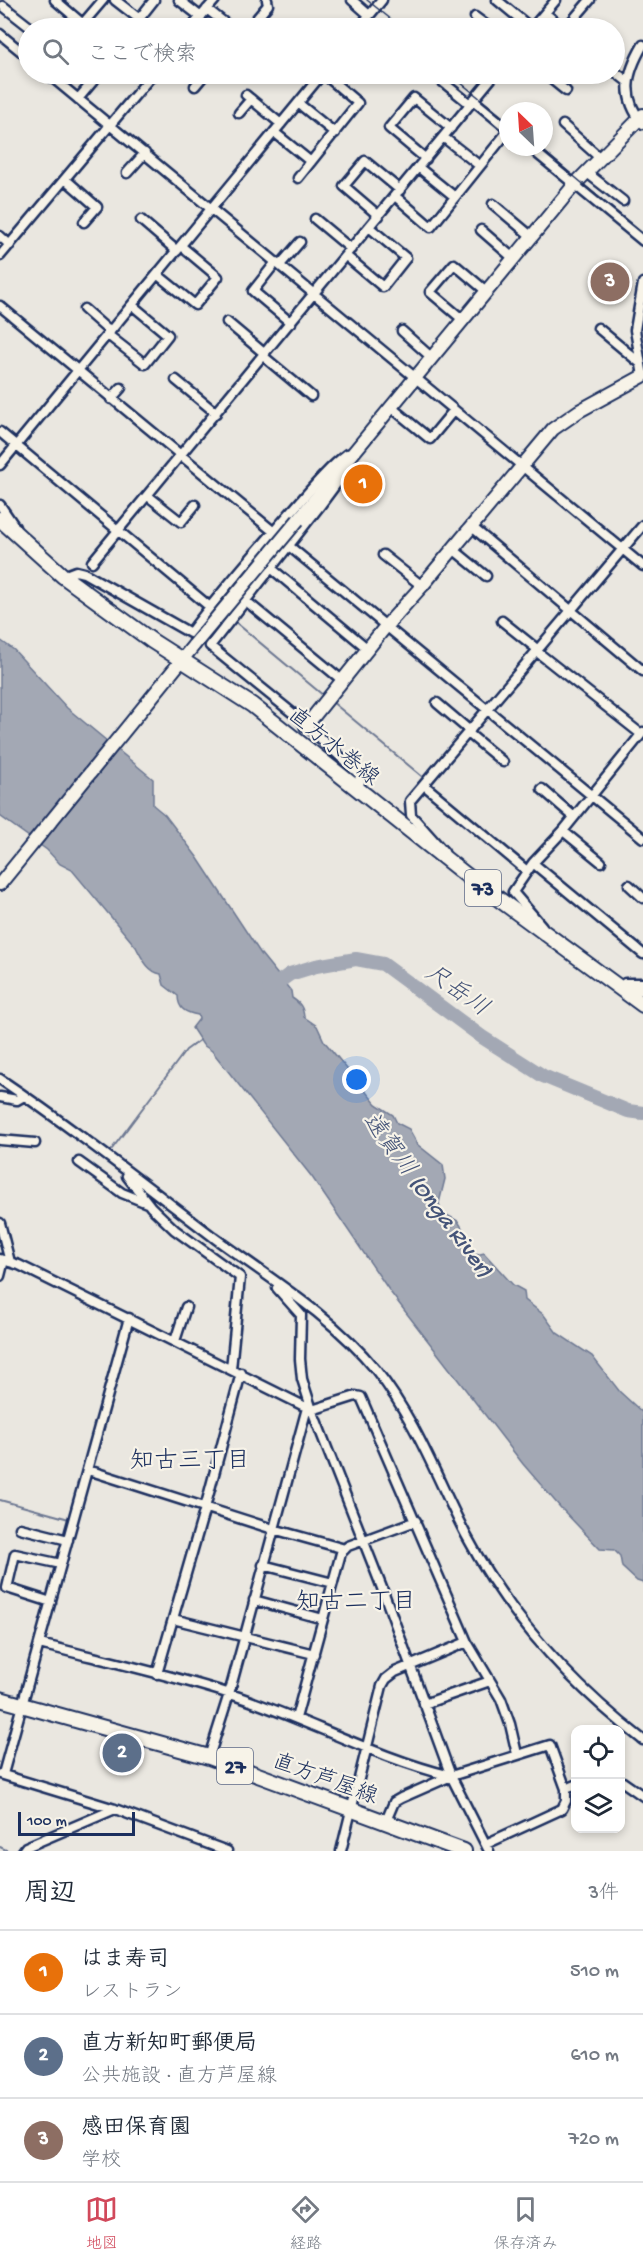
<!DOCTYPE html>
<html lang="ja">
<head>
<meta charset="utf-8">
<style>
	:root { --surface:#fff; --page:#f2f2f3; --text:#1f2937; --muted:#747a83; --line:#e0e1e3; --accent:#d1495b }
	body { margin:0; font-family:"Gochi Hand","Klee One",sans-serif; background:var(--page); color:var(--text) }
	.controls { position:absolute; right:18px; bottom:18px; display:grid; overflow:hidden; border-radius:12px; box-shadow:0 3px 9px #0003 }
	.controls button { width:54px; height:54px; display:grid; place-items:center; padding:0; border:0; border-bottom:2px solid var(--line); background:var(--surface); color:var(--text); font:30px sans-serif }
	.compass { position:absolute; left:499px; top:102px; width:54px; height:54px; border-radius:50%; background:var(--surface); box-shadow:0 3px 9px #0003; rotate:335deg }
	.scale { position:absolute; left:18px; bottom:15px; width:117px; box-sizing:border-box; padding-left:6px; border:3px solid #1b2f5e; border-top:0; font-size:16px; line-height:21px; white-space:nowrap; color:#1b2f5e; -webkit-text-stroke:4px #f7f3e8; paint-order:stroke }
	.you { position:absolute; left:357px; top:1080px; width:21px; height:21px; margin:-15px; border:4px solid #fff; border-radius:50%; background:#1a73e8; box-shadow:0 0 0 9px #1a73e833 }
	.badge { display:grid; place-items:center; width:39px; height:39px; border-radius:50%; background:var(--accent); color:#fff; font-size:20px; font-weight:700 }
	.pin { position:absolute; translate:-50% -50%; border:3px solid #fff; box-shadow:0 2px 6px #0006 }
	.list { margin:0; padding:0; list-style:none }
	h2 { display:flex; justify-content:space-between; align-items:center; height:78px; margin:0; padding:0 24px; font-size:26px }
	h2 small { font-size:20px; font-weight:400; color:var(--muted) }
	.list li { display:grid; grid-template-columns:39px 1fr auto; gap:18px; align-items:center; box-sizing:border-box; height:84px; padding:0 24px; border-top:2px solid var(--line) }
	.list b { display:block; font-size:22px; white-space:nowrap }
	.list p { margin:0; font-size:20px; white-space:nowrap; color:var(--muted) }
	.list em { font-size:20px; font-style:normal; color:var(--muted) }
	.icon { flex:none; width:33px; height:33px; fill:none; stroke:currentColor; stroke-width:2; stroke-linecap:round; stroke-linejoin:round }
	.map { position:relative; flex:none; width:643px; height:1851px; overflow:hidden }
	.search { position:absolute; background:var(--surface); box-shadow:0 3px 9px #0003; left:18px; right:18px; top:18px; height:66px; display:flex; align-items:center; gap:15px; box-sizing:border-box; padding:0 21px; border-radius:33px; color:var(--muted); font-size:22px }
	.sheet { height:330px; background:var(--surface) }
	nav { display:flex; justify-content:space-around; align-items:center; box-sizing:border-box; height:84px; border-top:2px solid var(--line); background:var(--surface); font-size:16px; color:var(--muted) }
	nav a { display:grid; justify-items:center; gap:3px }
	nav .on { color:var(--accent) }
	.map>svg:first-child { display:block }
	.water { fill:#a3a8b4; stroke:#6d7892; stroke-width:1.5 }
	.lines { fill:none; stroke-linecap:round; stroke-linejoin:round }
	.stream { stroke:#6d7892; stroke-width:2 }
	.river { stroke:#a3a8b4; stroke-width:14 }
	.street-casing { stroke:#1b2f5e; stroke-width:13 }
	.secondary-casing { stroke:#1b2f5e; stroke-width:16 }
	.primary-casing { stroke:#1b2f5e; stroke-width:18 }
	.street { stroke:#f7f3e8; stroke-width:8 }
	.secondary { stroke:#f7f3e8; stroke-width:12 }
	.primary { stroke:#f7f3e8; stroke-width:14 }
	.tram { stroke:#1b2f5e; stroke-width:1.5 }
	.secondary-bridge-casing { stroke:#1b2f5e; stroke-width:16; stroke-linecap:butt }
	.secondary-bridge { stroke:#f7f3e8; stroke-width:12 }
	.labels { text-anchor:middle; stroke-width:4.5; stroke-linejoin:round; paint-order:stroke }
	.shield { fill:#f7f3e8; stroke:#5d6a87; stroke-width:1.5 }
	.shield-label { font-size:21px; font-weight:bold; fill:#1b2f5e }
	.street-label { font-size:22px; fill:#1b2f5e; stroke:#f7f3e8 }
	.water-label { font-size:24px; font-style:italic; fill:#445378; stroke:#f7f3e8 }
	.neighbourhood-label { font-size:24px; fill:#1b2f5e; stroke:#f7f3e8 }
</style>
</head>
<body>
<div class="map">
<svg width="643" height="1851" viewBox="0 0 643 1851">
	<rect width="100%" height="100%" fill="#eae7e0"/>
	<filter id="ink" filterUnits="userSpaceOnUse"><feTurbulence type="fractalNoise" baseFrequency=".0167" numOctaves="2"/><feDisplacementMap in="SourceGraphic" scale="12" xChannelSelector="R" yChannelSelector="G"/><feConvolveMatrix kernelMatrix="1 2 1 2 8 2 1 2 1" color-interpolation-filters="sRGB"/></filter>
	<g filter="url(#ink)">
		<path class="water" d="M0,640L14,650L67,708L153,779V805L165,815L197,857L261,954L291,991L292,998C300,1003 303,1007 304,1017L317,1026L324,1041L376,1104L393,1115L397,1123L409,1129L418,1145L443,1165L445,1179L439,1203L441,1212L458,1221L464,1231L469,1248L476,1255L484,1253L513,1285L524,1291L525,1300L544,1315L557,1333L592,1356L620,1392L643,1413V1583L637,1581L622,1567L620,1556L614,1550L600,1549L560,1507L523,1464L391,1293L312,1177L212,1051L203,1045L192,1028L199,1019L198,1015C186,1013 178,1009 178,996L164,985L161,974C148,972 142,958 136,947L72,870L60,864L47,850L0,816Z"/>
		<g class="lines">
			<path class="stream" d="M146,432L176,457
				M181,460L269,533
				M125,531L211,602
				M234,621L324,696
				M331,701L530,866
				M112,1149L186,1050L200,1040
				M0,1500L69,1519
				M0,1847L8,1851"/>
			<path class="river" d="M269,989L290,974L316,966L356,959L383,964L482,1037L543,1076L628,1111L643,1113"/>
			<g class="street-casing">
				<path id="street" d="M55,0L83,24
					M115,0L151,28
					M179,0L201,17
					M352,0L369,15
					M497,0L531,28
					M3,6L31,28
					M207,9L231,28
					M545,13L563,28
					M475,17L490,28
					M139,19L154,0
					M367,20L377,28
					M79,28L103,0
					M191,28L215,0
					M249,28L268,5L267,0
					M359,28L382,0
					M532,28L556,0
					M566,28L590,0
					M0,34L28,57
					M643,45C626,74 621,97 643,124
					M614,71L628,82
					M48,74L643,566
					M433,74L470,104
					M545,74L566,91
					M195,86L205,74
					M246,95L281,124
					M78,99L99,74
					M473,100L508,129
					M298,103L335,133
					M239,113L251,99
					M563,125L600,158
					M274,132L311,162
					M443,137L480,166
					M529,147L643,241
					M426,159L389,128L414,98L451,128
					M418,167L455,197
					M586,172L623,201
					M127,173L145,153
					M298,178L358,103L324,74
					M65,179L97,207L84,222
					M395,196L431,227L508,131
					M493,204L531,236
					M379,216L344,186L365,161L400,190
					M315,219L351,249
					M141,220L177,251
					M481,230L513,258
					M0,236L10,245
					M0,256L153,74
					M346,256L383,287L406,258L369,227
					M276,262L253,291L291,323
					M280,265L300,242
					M158,275L195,305L218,277L181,246
					M0,306L274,532
					M84,309L110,332
					M462,319L430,292L454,264L486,291
					M227,322L265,354
					M598,328L640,363
					M402,331L431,357
					M108,335L145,364L168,335L132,305
					M263,356L311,396
					M643,376L635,330L643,283
					M176,380L216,413
					M111,399L121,388
					M391,407L430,439L454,410
					M0,432L210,607
					M0,465L322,74
					M348,468L319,507L210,646L295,715L359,774L360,782L356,790
					M148,496L181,522L195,505
					M0,505L15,527
					M472,527L643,671
					M289,546L643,838
					M453,549L486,576
					M383,555L422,586
					M92,562L495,74
					M271,568L368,649
					M63,576L76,571L84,573L190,633C221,591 256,552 290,513C308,493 326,470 347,454
					M246,601L343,681
					M502,621L537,649
					M536,651L641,734
					M437,703L470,731
					M468,733L503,762
					M424,785L527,871
					M542,789L573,816
					M563,831L601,862
					M444,852L411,815L410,801L643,525
					M533,863L643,954
					M629,885L643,898
					M542,926L513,892L533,863L563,831L643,732
					M625,983H643
					M620,985L643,991
					M0,1079C74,1129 145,1185 216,1239C271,1279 333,1317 376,1370C417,1422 436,1477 466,1535C509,1616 571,1684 643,1740
					M0,1097L17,1100L24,1096
					M0,1140L35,1143
					M79,1162L122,1193L147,1203
					M127,1176L151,1207L175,1230L240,1277L231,1369
					M0,1223L10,1262
					M0,1259L19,1265L312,1410L356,1396L361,1397L467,1642L501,1699L510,1724L517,1754
					M0,1276L4,1260
					M277,1288L301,1315L300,1359L302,1379L312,1410L382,1588L451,1776L489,1851
					M175,1341L186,1307
					M88,1470L273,1529L345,1549
					M20,1528L68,1540
					M263,1565L333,1583
					M254,1600L323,1619
					M51,1602L7,1588L15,1554L61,1564
					M173,1619L314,1654
					M40,1644C103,1660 168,1674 230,1694C305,1718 374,1757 451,1776
					M157,1674L205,1508L241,1373
					M424,1704L490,1681
					M296,1718L341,1553L348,1546L416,1521
					M209,1757L229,1694L307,1408
					M0,1774L115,1809L227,1851
					M3,1774L129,1318
					M620,1780L643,1796
					M386,1821L394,1802L401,1798L451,1776L550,1745L566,1789L576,1785
					M486,1844L562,1809L566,1801V1789
					M23,1851L26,1847L115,1809
					M341,1851L382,1686L386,1679L395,1672L467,1642"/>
			</g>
			<g class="secondary-casing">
				<path id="secondary" d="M298,520L575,184L643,115
					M306,726L386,626L422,586L553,429L579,411L643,376
					M0,884L194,645"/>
			</g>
			<g class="primary-casing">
				<path id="primary" d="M0,519L63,576L152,641L252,705L466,875L643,1005
					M0,1699L209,1757L464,1851"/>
			</g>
			<use href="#street" class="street"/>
			<use href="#secondary" class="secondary"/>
			<use href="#primary" class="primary"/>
			<path class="tram" d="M367,0L402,28
				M450,74L508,121
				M539,147L643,234"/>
			<g class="secondary-bridge-casing">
				<path id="secondary-bridge" d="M194,645L298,520"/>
			</g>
			<use href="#secondary-bridge" class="secondary-bridge"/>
		</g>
	</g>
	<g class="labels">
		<g class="shield">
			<rect x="465" y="870" width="36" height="36" rx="4.5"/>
			<rect x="217" y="1748" width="36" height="36" rx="4.5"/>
		</g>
		<g class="shield-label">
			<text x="483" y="895">73</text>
			<text x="235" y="1773">27</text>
		</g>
		<g class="street-label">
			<text transform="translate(335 745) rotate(39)" y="8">直方水巻線</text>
			<text transform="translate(326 1777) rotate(20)" y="8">直方芦屋線</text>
		</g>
		<g class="water-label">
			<text transform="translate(458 989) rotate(35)" y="8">尺岳川</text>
			<text transform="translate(429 1194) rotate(53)" y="8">遠賀川 (Onga River)</text>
		</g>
		<g class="neighbourhood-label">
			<text x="190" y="1467">知古三丁目</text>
			<text x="356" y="1608">知古二丁目</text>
		</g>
	</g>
</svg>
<div class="controls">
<button><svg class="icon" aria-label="locate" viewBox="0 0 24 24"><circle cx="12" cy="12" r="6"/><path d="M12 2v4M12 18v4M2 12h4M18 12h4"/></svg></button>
<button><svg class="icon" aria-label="layers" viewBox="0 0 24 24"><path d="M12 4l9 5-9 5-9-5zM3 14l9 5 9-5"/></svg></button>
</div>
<svg class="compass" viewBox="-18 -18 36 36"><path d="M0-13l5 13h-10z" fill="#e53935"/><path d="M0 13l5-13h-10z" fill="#747a83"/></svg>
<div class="scale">100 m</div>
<div class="you"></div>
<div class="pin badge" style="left:363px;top:484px;background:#e8710a">1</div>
<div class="pin badge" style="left:122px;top:1753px;background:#5c6f8a">2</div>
<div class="pin badge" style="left:610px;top:282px;background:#8d6e63">3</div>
<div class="search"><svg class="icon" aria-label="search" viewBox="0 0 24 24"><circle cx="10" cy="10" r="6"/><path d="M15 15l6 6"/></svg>ここで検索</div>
</div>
<section class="sheet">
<h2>周辺<small>3件</small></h2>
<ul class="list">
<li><span class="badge" style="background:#e8710a">1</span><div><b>はま寿司</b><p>レストラン</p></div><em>510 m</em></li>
<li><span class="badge" style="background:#5c6f8a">2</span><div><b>直方新知町郵便局</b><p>公共施設 · 直方芦屋線</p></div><em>610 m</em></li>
<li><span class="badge" style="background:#8d6e63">3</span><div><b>感田保育園</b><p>学校</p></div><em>720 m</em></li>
</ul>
</section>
<nav>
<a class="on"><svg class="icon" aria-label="map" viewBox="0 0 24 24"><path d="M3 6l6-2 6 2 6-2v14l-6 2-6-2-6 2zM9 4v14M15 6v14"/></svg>地図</a>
<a><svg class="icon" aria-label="directions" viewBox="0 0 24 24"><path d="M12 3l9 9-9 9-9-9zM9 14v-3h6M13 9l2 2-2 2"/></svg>経路</a>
<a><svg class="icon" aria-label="saved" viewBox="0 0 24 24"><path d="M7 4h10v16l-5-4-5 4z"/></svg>保存済み</a>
</nav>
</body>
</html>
